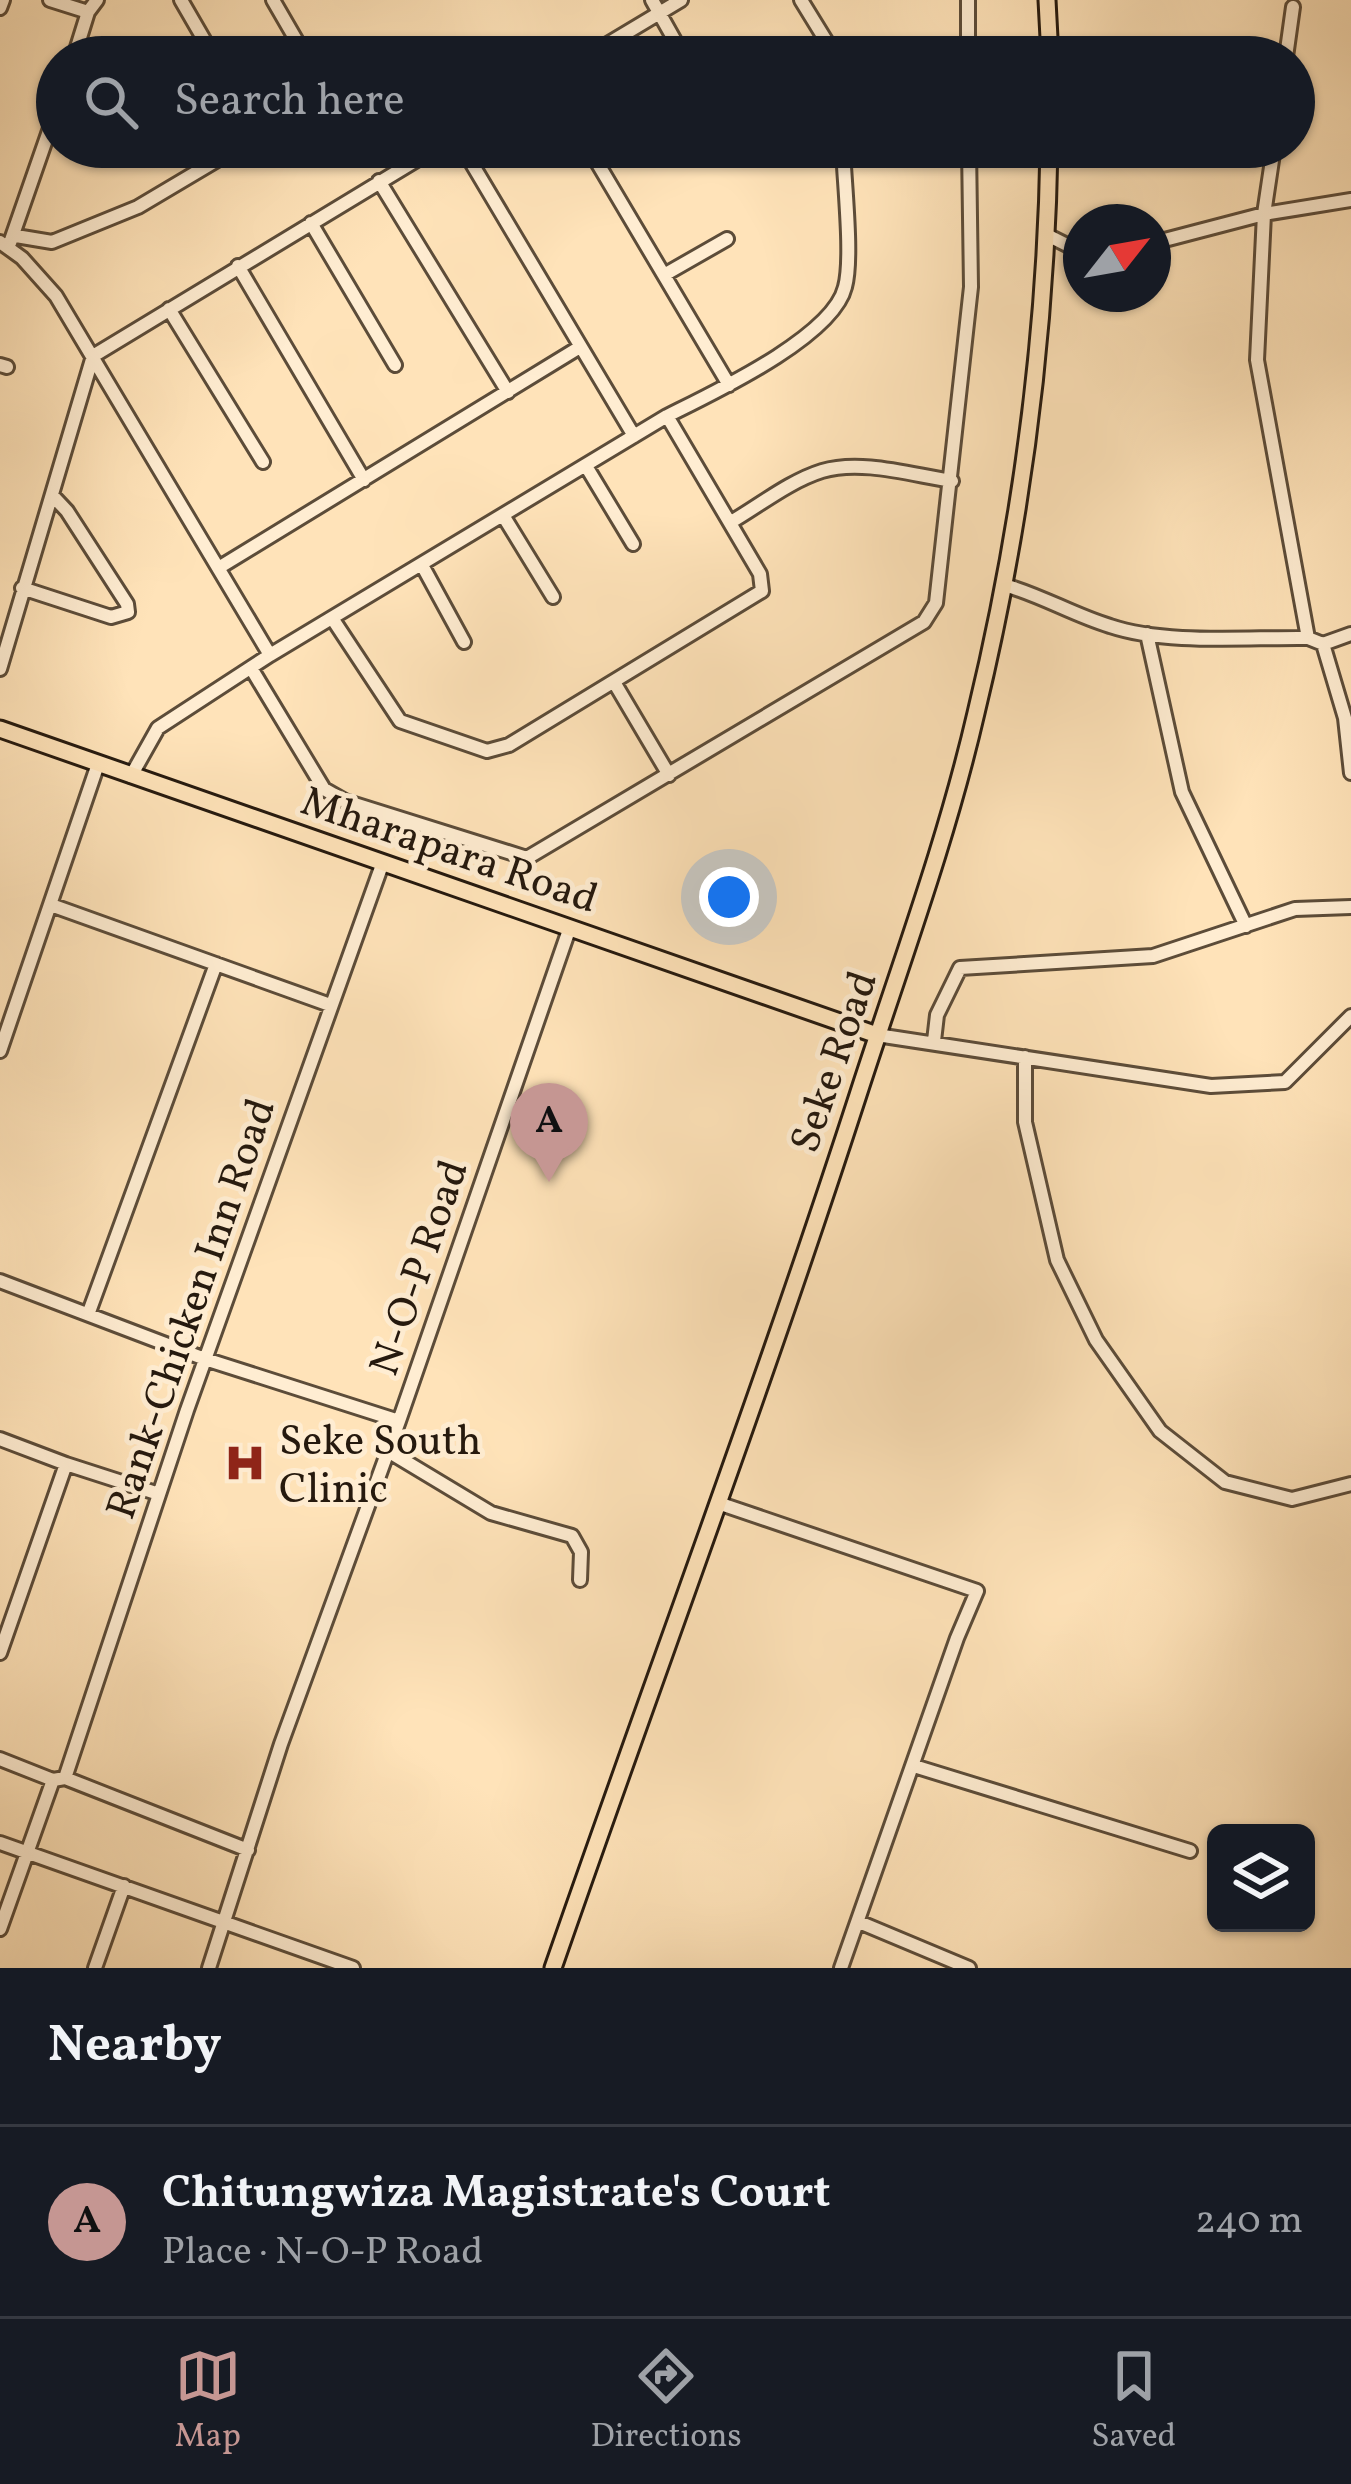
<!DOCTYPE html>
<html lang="en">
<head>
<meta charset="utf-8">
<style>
	:root { --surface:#171b24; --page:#242831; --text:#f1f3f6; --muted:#9ea1a6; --line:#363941; --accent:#c59692 }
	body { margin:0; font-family:Vollkorn,serif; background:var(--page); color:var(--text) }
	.controls { position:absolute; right:36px; bottom:36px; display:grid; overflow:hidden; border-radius:18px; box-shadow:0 3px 9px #0004 }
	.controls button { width:108px; height:108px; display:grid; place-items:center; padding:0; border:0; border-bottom:3px solid var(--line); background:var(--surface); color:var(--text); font:60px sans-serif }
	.compass { position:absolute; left:1063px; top:204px; width:108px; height:108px; border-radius:50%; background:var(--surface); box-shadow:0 3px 9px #0004; rotate:59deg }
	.you { position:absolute; left:729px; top:897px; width:42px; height:42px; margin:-30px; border:9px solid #fff; border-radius:50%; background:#1a73e8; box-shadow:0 0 0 18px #1a73e833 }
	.badge { display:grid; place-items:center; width:78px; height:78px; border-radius:50%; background:var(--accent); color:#111; font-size:39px; font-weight:700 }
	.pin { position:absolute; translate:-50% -99px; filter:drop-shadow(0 3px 6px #0008) }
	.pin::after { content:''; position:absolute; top:63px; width:42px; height:36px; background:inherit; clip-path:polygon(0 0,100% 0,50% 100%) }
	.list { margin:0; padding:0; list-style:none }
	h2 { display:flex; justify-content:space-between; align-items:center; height:156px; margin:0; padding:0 48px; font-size:51px }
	h2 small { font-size:39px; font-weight:400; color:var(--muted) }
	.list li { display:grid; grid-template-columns:78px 1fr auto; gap:36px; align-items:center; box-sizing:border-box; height:192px; padding:0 48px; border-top:3px solid var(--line) }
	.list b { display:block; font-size:45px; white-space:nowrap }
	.list p { margin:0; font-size:39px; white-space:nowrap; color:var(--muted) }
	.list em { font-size:39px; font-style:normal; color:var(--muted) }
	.icon { flex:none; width:66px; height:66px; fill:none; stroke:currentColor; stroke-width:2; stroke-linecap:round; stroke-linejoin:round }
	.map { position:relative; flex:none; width:1351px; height:1968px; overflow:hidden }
	.search { position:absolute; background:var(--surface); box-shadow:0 3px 9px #0004; left:36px; right:36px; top:36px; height:132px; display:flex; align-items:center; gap:30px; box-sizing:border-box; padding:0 42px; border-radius:66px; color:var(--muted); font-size:45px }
	.sheet { height:348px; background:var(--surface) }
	nav { display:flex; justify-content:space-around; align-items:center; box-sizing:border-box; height:168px; border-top:3px solid var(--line); background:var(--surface); font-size:33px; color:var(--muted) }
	nav a { display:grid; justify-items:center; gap:6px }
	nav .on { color:var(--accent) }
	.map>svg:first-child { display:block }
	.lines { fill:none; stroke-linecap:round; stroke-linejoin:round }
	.minor-casing { stroke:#5c4c39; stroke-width:18 }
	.major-casing { stroke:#25190e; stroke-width:21 }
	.minor { stroke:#ffedd2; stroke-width:12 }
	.major { stroke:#ffe3b9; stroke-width:15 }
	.labels { text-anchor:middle; stroke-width:10; stroke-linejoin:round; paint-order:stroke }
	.street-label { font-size:42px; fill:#25190e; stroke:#ffedd2 }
	.poi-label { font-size:42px; fill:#25190e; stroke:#ffedd2; text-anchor:start }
</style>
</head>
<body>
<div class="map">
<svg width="1351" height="1968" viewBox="0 0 1351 1968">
	<rect width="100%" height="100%" fill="#ffe3b9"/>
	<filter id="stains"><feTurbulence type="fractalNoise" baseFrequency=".00167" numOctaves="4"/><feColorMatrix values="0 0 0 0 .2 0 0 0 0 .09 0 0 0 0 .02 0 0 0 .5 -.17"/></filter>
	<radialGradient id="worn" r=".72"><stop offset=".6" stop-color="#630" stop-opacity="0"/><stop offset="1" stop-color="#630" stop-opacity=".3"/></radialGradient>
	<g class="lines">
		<g class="minor-casing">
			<path id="minor" d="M50,0L88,12
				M181,0L214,57
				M273,0L306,57
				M652,0L684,57
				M801,0L836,57
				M968,0V57
				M0,8L3,0
				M74,57L88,12L97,0
				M586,57L681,0
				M1286,57L1293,7
				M462,147L634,436
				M588,147L729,385
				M1274,147L1264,214L1257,360L1308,638
				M379,181L508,392
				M311,223L395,365
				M1047,235L1081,252
				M16,236L52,242L138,207L239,147
				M0,242L22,258L56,296L270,655
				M10,243L57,108
				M1153,243L1264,214L1351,200
				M238,266L364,480
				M664,275L727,239
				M169,309L263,462
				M0,365L7,367
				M586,466L633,544
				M504,517L553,597
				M731,522C760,505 790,481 822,471C861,459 912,475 952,481
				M422,565L464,642
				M220,567L580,347
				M1004,585C1041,595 1073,615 1110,626C1167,645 1247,637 1308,638L1323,644L1351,634
				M22,588L111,617L128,612L127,604L67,511L52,495
				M332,618L400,721L487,751L509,745L762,591L760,574L667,416
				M1147,634L1182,792L1246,926
				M1323,644L1345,718L1351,773
				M251,668L324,789L345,801L527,858L924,622L936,603L971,287L969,147
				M0,669L93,356L438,147
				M614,682L669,775
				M131,776L158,728L270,655L667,416C713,393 833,337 845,287C853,258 844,181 843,147
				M51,905L330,1005
				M877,1035L1211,1086L1285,1082L1351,1016
				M934,1041L937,1015L960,968L1153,956L1295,909L1351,907
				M0,1051L98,764
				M1025,1057V1122L1057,1260L1096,1340L1160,1431L1225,1482L1292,1499L1351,1484
				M0,1281L205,1359L399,1421
				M89,1312L216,964
				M0,1439L66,1464L0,1653
				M388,1451L491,1513L572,1536L581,1552L580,1580
				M66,1464L159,1494
				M718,1503L977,1591L957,1638L841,1968
				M0,1759L53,1780L65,1778L248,1850
				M914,1766L1190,1851
				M65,1778L187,1410L383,862
				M0,1843L353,1968
				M859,1922L969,1968
				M0,1929L53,1780
				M95,1968L124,1886
				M209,1968L281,1744L399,1421L570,927"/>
		</g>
		<g class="major-casing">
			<path id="major" d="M1047,0L1050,57
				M0,729L877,1035
				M553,1968C654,1677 763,1388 858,1095C899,968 946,843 976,713C1021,527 1046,338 1049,147"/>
		</g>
		<use href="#minor" class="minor"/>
		<use href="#major" class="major"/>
	</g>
	<defs>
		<g id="hospital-bare" transform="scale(3.24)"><path d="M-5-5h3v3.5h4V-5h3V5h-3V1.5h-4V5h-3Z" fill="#8f2418" stroke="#ffedd2" stroke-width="2.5" paint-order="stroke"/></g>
	</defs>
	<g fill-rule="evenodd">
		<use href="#hospital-bare" x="245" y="1463"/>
	</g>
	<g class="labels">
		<g class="street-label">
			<text transform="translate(450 848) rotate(19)" y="15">Mharapara Road</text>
			<text transform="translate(832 1061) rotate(-71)" y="15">Seke Road</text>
			<text transform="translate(417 1267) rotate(-71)" y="15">N-O-P Road</text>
			<text transform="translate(189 1308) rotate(-71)" y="15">Rank-Chicken Inn Road</text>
		</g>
		<g class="poi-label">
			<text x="279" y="1454">Seke South<tspan x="279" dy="48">Clinic</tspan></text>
		</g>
	</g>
	<rect width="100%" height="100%" filter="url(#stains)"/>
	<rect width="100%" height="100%" fill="url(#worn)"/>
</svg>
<div class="controls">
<button><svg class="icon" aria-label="layers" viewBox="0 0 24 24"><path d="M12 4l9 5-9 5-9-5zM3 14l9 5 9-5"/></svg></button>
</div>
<svg class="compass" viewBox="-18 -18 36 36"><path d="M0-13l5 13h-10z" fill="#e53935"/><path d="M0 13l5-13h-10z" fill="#9ea1a6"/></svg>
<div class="you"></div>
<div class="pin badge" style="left:549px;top:1182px">A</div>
<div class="search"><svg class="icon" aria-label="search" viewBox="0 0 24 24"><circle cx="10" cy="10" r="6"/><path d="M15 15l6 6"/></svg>Search here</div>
</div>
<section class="sheet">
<h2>Nearby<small></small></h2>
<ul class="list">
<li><span class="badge">A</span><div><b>Chitungwiza Magistrate's Court</b><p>Place · N-O-P Road</p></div><em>240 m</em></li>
</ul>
</section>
<nav>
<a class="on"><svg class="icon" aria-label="map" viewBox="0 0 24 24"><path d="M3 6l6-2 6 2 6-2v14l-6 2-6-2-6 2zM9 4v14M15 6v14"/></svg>Map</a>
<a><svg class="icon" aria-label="directions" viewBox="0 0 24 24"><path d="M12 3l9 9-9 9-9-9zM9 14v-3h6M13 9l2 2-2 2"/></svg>Directions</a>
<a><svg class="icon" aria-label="saved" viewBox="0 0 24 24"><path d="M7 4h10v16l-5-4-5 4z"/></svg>Saved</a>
</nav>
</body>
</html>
